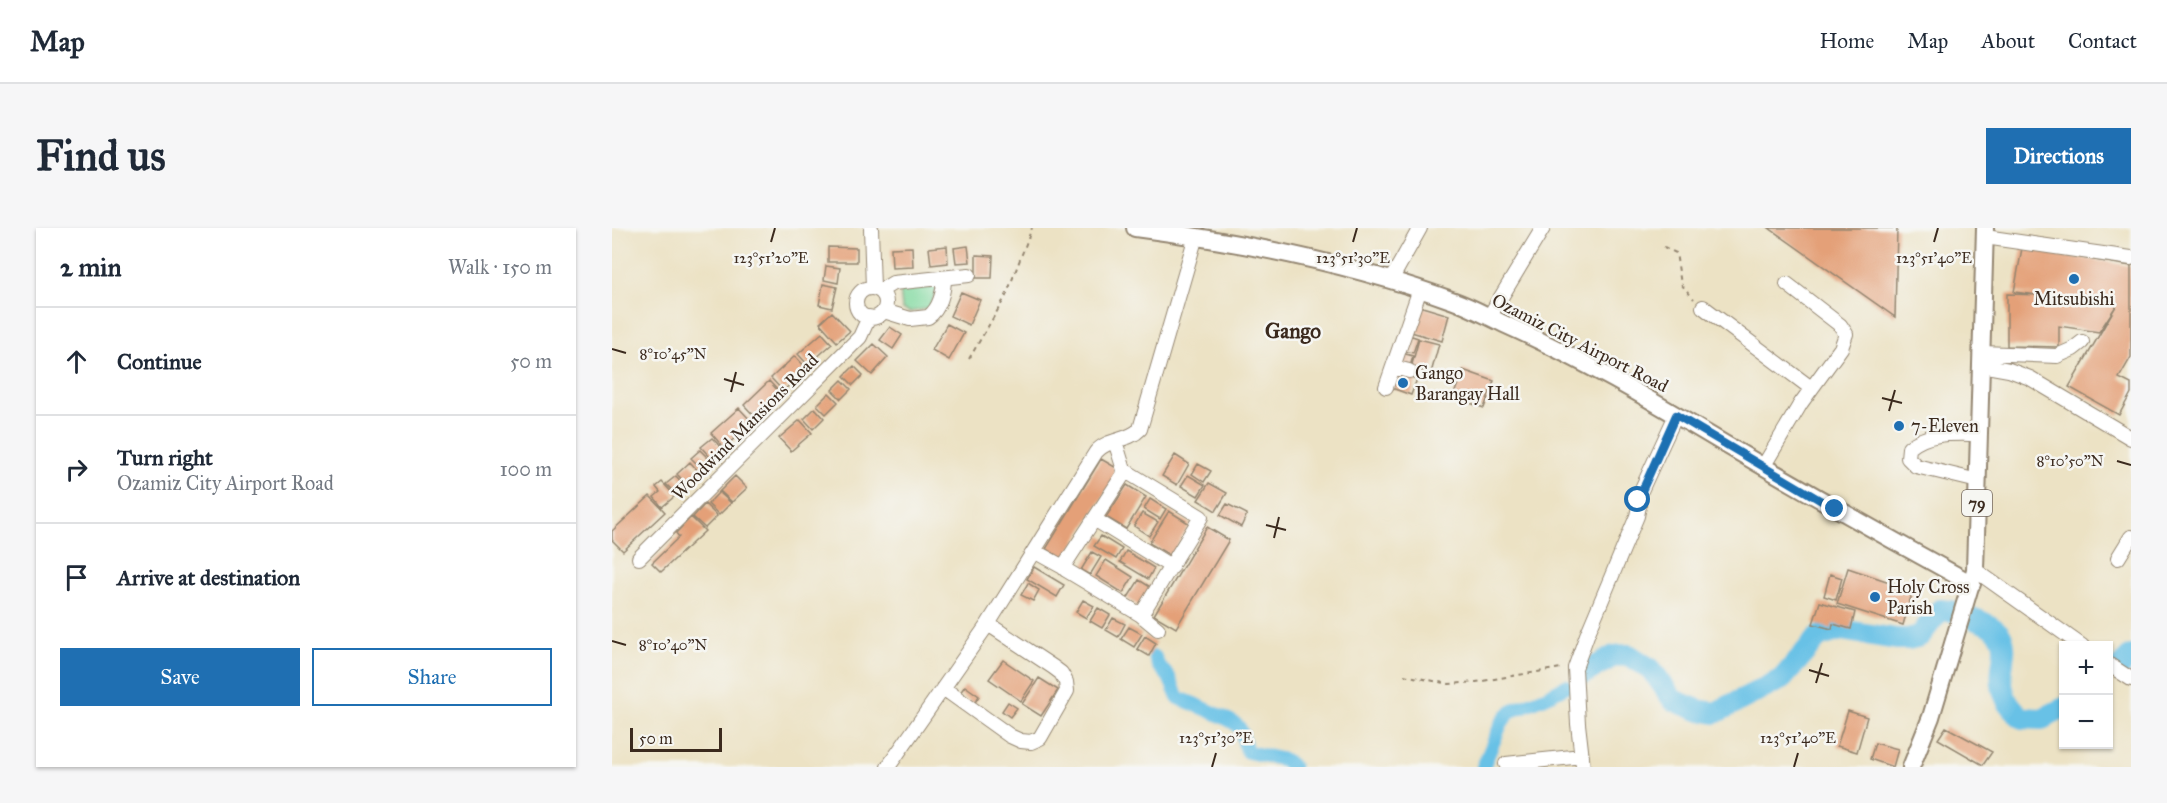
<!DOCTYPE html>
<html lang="en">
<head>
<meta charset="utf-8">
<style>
	:root { --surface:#fff; --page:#f6f6f7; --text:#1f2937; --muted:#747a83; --line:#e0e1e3; --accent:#1f6fb2 }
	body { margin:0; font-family:"IM FELL Great Primer",serif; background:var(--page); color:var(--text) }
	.controls { position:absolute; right:18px; bottom:18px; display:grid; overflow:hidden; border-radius:0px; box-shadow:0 2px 4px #0004 }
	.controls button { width:54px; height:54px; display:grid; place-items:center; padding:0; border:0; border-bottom:2px solid var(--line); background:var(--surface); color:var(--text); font:30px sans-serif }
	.scale { position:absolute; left:18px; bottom:15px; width:92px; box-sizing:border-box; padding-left:6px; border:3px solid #3b2a1e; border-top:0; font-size:16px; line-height:21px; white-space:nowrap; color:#3b2a1e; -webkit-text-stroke:4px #f6f6f2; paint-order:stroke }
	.stop { position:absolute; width:18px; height:18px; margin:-14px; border:4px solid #1f6fb2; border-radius:50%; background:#fff }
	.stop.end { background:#1f6fb2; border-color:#fff; box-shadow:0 2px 6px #0008 }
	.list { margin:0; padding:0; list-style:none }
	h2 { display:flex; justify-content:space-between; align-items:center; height:78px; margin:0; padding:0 24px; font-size:26px }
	h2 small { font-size:20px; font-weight:400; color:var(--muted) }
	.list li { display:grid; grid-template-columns:39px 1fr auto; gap:18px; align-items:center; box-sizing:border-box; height:108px; padding:0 24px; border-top:2px solid var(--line) }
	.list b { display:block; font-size:22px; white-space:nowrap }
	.list p { margin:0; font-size:20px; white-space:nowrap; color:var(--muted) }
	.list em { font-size:20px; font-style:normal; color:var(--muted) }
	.actions { display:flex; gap:12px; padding:18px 24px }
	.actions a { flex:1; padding:14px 0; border:2px solid var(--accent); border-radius:0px; text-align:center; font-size:21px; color:var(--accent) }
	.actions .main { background:var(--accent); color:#fff }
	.icon { flex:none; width:33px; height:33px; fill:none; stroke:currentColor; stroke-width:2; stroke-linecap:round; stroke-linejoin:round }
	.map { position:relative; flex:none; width:1519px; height:539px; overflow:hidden; border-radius:0px }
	header { display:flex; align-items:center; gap:36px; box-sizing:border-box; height:84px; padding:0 30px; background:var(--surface); border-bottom:2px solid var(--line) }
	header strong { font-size:28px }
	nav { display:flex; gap:33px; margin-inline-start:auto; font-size:21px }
	.intro { display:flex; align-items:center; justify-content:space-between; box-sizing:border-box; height:144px; padding:0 36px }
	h1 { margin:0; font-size:42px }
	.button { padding:15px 27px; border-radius:0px; background:var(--accent); color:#fff; font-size:21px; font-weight:700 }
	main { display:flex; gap:36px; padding:0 36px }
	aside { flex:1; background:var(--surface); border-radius:0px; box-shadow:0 2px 4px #0004 }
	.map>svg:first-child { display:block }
	.green { fill:#7fd99f; stroke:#5d825e; stroke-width:1.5 }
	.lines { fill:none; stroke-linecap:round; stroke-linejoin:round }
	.canal { stroke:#68c1e6; stroke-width:14 }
	.river { stroke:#68c1e6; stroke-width:22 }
	.building { fill:#e4a078 }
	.minor-casing { stroke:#948671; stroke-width:16 }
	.major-casing { stroke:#948671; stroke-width:20 }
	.path { stroke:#948671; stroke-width:2; stroke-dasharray:4.5 4.5; stroke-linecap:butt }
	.minor { stroke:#fff; stroke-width:14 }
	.major { stroke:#fff; stroke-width:16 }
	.route { stroke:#1f6fb2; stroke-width:8 }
	.ticks { fill:none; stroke:#3b2a1e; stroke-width:2 }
	.poi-dot { fill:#1f6fb2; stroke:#f6f6f2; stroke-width:2 }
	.labels { text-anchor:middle; stroke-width:5; stroke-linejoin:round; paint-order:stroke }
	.shield { fill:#f6f6f2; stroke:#73675e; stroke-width:1.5 }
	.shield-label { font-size:16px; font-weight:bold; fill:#3b2a1e }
	.poi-label { font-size:18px; fill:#3b2a1e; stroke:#f6f6f2; text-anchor:start }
	.street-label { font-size:18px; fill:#3b2a1e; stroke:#f6f6f2 }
	.quarter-label { font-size:21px; font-weight:bold; fill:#3b2a1e; stroke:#f6f6f2 }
	.ticks-label { font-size:15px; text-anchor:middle; fill:#3b2a1e; stroke:#f6f6f2; stroke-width:5; stroke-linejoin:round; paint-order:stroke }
</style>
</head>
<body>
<header>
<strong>Map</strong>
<nav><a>Home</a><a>Map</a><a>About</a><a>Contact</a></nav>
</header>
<div class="intro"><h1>Find us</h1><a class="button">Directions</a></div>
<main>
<aside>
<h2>2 min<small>Walk · 150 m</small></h2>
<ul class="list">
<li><svg class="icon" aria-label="ahead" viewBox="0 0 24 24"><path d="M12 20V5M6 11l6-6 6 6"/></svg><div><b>Continue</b></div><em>50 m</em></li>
<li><svg class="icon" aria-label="right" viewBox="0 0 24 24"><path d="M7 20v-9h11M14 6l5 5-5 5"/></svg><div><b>Turn right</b><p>Ozamiz City Airport Road</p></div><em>100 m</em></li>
<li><svg class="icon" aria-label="arrive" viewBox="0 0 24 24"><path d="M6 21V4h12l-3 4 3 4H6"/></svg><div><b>Arrive at destination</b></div></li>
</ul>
<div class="actions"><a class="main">Save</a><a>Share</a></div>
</aside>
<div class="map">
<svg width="1519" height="539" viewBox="0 0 1519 539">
	<rect width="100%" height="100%" fill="#f6f6f2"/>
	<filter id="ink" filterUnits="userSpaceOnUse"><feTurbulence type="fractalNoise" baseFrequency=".0167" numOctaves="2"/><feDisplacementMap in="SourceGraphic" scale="12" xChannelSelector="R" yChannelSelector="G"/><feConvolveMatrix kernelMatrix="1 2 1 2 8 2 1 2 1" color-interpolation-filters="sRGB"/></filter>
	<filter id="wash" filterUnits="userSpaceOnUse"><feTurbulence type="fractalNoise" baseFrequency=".008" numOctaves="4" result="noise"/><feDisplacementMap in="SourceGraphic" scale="24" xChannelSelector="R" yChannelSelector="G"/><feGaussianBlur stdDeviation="1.35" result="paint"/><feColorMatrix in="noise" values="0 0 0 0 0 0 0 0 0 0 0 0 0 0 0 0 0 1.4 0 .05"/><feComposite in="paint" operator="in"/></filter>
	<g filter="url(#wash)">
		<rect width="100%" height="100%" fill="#ece2c4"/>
		<path class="green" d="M323,57L325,62L317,80L298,84L290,81L288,59Z"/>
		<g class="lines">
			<path class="canal" d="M543,429L546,437L557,449L566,470C578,474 619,491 626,498C633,506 630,516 636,524L673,532L681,539
				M871,539L889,496L895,487L904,481L933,469L954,458"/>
			<path class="river" d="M1362,391C1415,409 1379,432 1393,468C1396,477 1403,483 1410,490L1430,491L1452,480
				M1509,438L1519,428
				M973,445L1002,428L1017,427L1040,442L1061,472L1086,482L1103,485L1170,451L1206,409L1229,402L1284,411H1296L1308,408L1328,382L1339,383"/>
		</g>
		<g id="blocks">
			<path class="building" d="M1157,0H1285L1283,89Z
				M335,18L336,35L319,37L317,20Z
				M356,18L358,34L344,35L342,20Z
				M216,19L245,20V34H216Z
				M300,19L301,39L280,40L279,20Z
				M1410,20L1519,38V129L1507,150L1519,156V165L1507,187L1457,159L1504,78L1487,104L1447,98V119L1395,118V66L1428,67L1448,71V70L1402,64Z
				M364,27L381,28L380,50H364Z
				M214,38L228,40L226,55L212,52Z
				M211,56L225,59L220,80L207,77Z
				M349,64L368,72L357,97L338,88Z
				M807,78L837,87L830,113L799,104Z
				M220,84L238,103L225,114L208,95Z
				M335,96L352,105L337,132L320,122Z
				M278,99L290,107L281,121L268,112Z
				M210,105L220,116L196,137L186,126Z
				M797,107L806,110L801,125L791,123Z
				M807,111L827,116L819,145L799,140Z
				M262,116L276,129L260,147L245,133Z
				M790,125L801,128L798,139L787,135Z
				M183,128L195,141L171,163L159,150Z
				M242,138L251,147L241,157L232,148Z
				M851,142L882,153L872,180L841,169Z
				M783,144L805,151L799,167L777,159Z
				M230,152L239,161L229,171L220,162Z
				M157,153L170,167L145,191L132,177Z
				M217,165L226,174L214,186L205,177Z
				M127,180L140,194L112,220L99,205Z
				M203,180L212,190L201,201L192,191Z
				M188,192L200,205L179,223L167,210Z
				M100,210L110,220L99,230L89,219Z
				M88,222L97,231L89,240L79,230Z
				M563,227L577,236L565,257L550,248Z
				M489,231L508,242L452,332L434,321Z
				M78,234L87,244L74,256L65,246Z
				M586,236L599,243L592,254L580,246Z
				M576,247L593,257L586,268L569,258Z
				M64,248L73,258L64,266L54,256Z
				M123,248L135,260L120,274L108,263Z
				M50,254L63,268L50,279L42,269L48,264L44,259Z
				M597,255L615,265L604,283L586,272Z
				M515,257L534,269L514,301L494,289Z
				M107,264L119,275L107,287L96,276Z
				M38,268L53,284L11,323L0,312V303Z
				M538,271L554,281L548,291L532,281Z
				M93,276L105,288L93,300L81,289Z
				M615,276L635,286L629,299L608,287Z
				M557,283L578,296L559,328L537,315Z
				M530,285L546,294L537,308L522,298Z
				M79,289L93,303L49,344L40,335L67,309L64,305Z
				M595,299L617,312L564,400L542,387Z
				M489,308L510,321L504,331L482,318Z
				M514,323L542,340L536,351L508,334Z
				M480,324L489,329L478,347L469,342Z
				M494,332L521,349L511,365L484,348Z
				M422,339L452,357L445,369L415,351Z
				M1236,340L1301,362L1291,397L1225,376Z
				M1218,346L1230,350L1224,372L1212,368Z
				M527,352L540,360L529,379L515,371Z
				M416,355L427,362L421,373L409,367Z
				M471,372L482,378L474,390L464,384Z
				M1208,374L1243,384L1239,401L1221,396L1220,401L1201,396Z
				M486,380L498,387L490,400L478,393Z
				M501,390L513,396L506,409L494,402Z
				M517,399L530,406L522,419L509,411Z
				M533,408L544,415L537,428L525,421Z
				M391,432L422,453L409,473L377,451Z
				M427,450L446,462L429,488L410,476Z
				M353,458L367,468L362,476L347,466Z
				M396,474L405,480L398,489L390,483Z
				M1236,483L1255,489L1245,524L1225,518Z
				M1334,499L1380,524L1371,537L1326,511Z
				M1263,515L1286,521L1281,539L1258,531Z"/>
		</g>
	</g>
	<g filter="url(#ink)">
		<use href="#blocks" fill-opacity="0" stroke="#948671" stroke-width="1.5"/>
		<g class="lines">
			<g class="minor-casing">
				<path id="minor" d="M259,0L261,60
					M1373,9L1519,30
					M779,52L808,0
					M244 75a15 15 0 1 1 30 0a15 15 0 1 1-30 0Z
					M268,63L281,55L357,47
					M1091,79L1199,160
					M272,83L298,91L316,89C328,81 332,63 332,50
					M877,89L931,0
					M1370,125L1445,128L1461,121L1470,114
					M1369,137L1397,142L1418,150L1519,210
					M781,139L797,143
					M774,159L808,61
					M503,213L512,242L511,247L451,339L454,342L529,387L589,289L512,242
					M1151,239L1189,175L1229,120L1234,106L1228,97L1175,56
					M1366,253L1304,238L1296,230L1297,220C1316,203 1343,206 1367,206
					M482,291L560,339
					M422,323L451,339
					M27,330L248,109L257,89
					M1506,330L1519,309
					M1363,342L1470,418
					M529,387L546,401
					M1496,436L1519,451
					M331,460L398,508L409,513L419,514L428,510L455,463L454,454L449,445L441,439L376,396
					M894,536L970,528
					M276,539L376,396L484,224C496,210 516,214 528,201L584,8
					M971,539L966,496L963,440L975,407L1025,288L1027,278V267L1064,187"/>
			</g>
			<g class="major-casing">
				<path id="major" d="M523,0C631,14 739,35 842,73C859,79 875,88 892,96C968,130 1039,172 1111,215C1193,263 1276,310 1360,356
					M1299,539L1319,489L1363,342L1373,0"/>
			</g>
			<path class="path" d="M1052,19L1064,25L1069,56L1082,71
				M357,131L394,68L420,0
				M792,447L837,456L864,454L949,440"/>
			<use href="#minor" class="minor"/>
			<use href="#major" class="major"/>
		</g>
	</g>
	<g class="lines" filter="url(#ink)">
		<path class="route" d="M1026,272L1064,187L1223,281"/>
	</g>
	<path class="ticks" d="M159,14L163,0M741,14L745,0M1322,14L1326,0M0,121L14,125M112,151L132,157M119,164L124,144M1270,170L1290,175M1277,183L1283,162M1505,233L1519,237M654,297L674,302M662,310L667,289M0,413L14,417M1197,442L1217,448M1204,455L1210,435M600,539L604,525M1182,539L1186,525"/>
	<g class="poi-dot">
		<circle cx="1462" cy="51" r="6"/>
		<circle cx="791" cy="155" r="6"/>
		<circle cx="1287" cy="198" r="6"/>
		<circle cx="1263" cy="369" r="6"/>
	</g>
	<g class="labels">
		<rect class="shield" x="1350" y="262" width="30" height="26" rx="4.5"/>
		<g class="shield-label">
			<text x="1365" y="281">79</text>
		</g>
		<g class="poi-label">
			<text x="1462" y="77" text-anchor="middle">Mitsubishi</text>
			<text x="803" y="151">Gango<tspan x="803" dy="21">Barangay Hall</tspan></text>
			<text x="1299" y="204">7-Eleven</text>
			<text x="1275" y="365">Holy Cross<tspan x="1275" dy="21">Parish</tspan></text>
		</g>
		<g class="street-label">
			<text transform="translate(968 115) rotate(27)" y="6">Ozamiz City Airport Road</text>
			<text transform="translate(133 199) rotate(-45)" y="6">Woodwind Mansions Road</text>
		</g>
		<g class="quarter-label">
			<text x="681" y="110">Gango</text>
		</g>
	</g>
	<g class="ticks-label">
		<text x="159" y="35">123°51'20"E</text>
		<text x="1322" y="35">123°51'40"E</text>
		<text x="741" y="35">123°51'30"E</text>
		<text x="61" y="131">8°10'45"N</text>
		<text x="1458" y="238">8°10'50"N</text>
		<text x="61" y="422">8°10'40"N</text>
		<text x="604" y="515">123°51'30"E</text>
		<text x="1186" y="515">123°51'40"E</text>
	</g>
</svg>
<div class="controls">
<button>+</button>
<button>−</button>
</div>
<div class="scale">50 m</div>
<div class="stop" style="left:1026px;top:272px"></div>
<div class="stop end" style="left:1223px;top:281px"></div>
</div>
</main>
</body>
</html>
